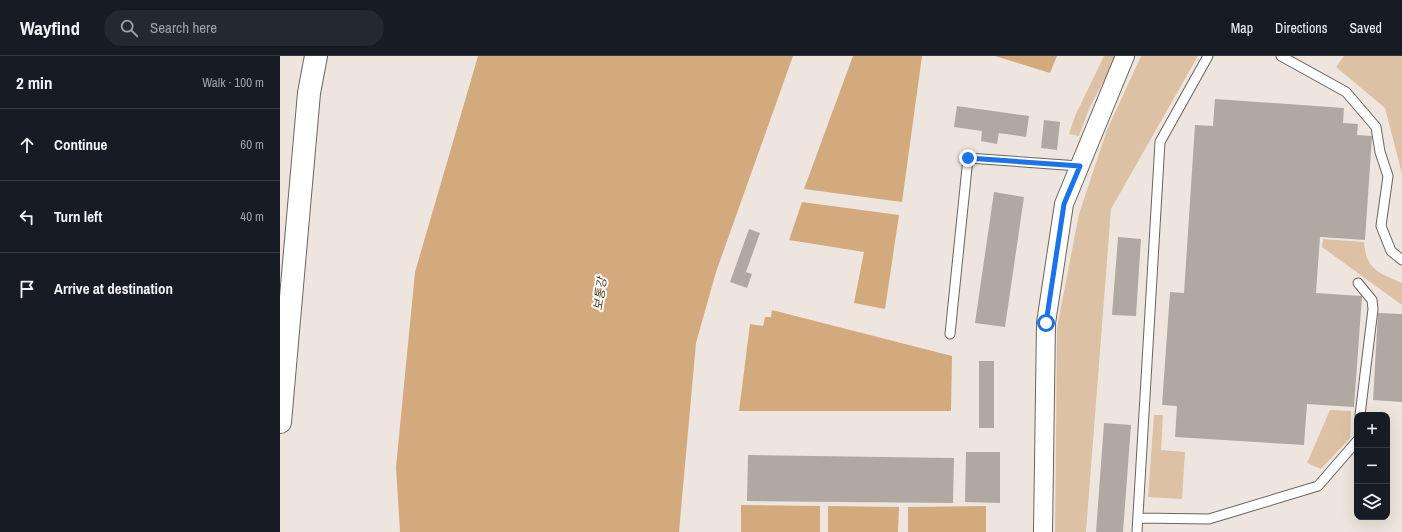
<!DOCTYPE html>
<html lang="en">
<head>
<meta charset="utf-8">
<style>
	:root { --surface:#171b24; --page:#242831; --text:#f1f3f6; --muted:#9ea1a6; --line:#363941 }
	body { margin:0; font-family:"Archivo Narrow","Noto Sans KR",sans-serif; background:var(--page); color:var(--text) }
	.controls { position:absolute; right:12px; bottom:12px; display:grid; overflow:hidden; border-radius:8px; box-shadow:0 4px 16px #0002 }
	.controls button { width:36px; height:36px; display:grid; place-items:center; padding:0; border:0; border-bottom:1px solid var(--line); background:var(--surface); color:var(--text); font:20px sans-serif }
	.stop { position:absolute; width:12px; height:12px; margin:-9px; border:3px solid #1a73e8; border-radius:50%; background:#fff }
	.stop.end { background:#1a73e8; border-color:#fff; box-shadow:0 1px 4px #0008 }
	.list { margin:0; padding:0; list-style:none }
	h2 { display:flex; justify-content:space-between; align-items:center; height:52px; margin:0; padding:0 16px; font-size:17px }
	h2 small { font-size:13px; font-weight:400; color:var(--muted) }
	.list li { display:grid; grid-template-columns:26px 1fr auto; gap:12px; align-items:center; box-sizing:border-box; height:72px; padding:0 16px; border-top:1px solid var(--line) }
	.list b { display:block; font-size:15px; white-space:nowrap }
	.list em { font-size:13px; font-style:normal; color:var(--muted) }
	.icon { flex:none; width:22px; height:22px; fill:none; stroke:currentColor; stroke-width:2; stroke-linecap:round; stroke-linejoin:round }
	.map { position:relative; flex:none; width:1122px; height:476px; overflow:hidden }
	header { display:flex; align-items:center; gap:24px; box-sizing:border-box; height:56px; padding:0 20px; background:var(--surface); border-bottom:1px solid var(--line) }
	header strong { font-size:19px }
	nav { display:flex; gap:22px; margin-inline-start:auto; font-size:14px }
	.search { width:280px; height:36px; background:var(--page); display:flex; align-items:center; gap:10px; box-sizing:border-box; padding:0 14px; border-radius:22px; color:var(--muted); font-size:15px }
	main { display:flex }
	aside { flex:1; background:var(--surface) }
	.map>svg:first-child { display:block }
	.green { fill:#dcc1a5 }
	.water { fill:#d3aa7e }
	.building { fill:#b0a9a1 }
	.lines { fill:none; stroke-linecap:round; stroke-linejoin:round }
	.service-casing { stroke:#6b645c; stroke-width:11 }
	.minor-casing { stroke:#6b645c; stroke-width:20 }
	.secondary-casing { stroke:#6b645c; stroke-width:24 }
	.service { stroke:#fff; stroke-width:9 }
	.minor { stroke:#fff; stroke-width:18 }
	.secondary { stroke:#fff; stroke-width:22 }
	.route { stroke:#1a73e8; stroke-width:5 }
	.labels { text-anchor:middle; stroke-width:4; stroke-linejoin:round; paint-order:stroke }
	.water-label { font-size:12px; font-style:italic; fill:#543715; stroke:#fff }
</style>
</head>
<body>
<header>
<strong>Wayfind</strong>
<div class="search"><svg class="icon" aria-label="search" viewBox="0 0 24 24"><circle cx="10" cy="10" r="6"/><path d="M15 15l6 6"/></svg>Search here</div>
<nav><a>Map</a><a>Directions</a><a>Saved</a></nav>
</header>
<main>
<aside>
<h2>2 min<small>Walk · 100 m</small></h2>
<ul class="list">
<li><svg class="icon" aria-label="ahead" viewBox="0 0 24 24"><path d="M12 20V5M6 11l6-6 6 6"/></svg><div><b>Continue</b></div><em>60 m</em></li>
<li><svg class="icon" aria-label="left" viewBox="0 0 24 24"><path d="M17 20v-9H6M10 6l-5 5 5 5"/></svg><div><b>Turn left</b></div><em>40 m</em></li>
<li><svg class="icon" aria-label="arrive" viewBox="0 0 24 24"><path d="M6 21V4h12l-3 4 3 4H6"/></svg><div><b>Arrive at destination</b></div></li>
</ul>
</aside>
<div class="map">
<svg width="1122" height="476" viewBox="0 0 1122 476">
	<rect width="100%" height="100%" fill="#eee6de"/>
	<path class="green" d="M824,0H837L809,53L799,80L789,78L795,60Z
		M861,0H918L831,153L806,476H775L777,272L799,158L827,74Z
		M1064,0H1122V118L1105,52L1056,11Z
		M1043,183L1084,186C1086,214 1099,217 1122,227V249L1042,191Z
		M1050,354L1071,355L1070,382L1041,413L1027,407Z
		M874,359H883L881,394L905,396L902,443L868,441Z"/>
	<path class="water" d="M198,0H513L436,216L416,287L399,476H120L116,411L135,216Z
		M573,0H642L622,146L524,133Z
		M715,0H777L770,17Z
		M522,146L619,159L605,253L574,247L584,196L509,184Z
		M492,254L672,300L671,355H459L470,268L483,270L485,261H491Z
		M461,449L540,450V476H461Z
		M548,450L619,451L618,476H548Z
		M706,450V476H628V451Z"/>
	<path class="building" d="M935,43L1064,52L1063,67L1078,68L1077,79L1092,80L1085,184L1040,181L1036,237L1082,240L1074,351L1027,348L1024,389L895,381L897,350L882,349L890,236L904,237L915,69L933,70Z
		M677,50L749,60L746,81L719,77L717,88L701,85L702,75L674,71Z
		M764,64L780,66L777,94L761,92Z
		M714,136L744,141L725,271L695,267Z
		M469,173L480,177L466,216L472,218L467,232L450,226Z
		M838,181L861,183L856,260L832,259Z
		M1098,257L1122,258V346L1093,344Z
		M699,305H714V372H699Z
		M824,367L851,369L843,476H816Z
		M686,396H720V447L685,446Z
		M468,399L674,402L673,447L467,445Z"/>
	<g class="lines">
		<g class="service-casing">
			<path id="service" d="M1001,0L1066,36L1096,71L1100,96L1108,120L1101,170L1111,195L1122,204
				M1078,227L1092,244L1093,253L1080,359
				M670,278L688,102L799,110
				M858,462L929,463L1038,430L1077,385
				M857,476L880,86L928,0"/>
		</g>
		<g class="minor-casing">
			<path id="minor" d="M763,476L766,267L784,148L845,0"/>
		</g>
		<g class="secondary-casing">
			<path id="secondary" d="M0,366L29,37L36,0"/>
		</g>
		<use href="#service" class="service"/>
		<use href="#minor" class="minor"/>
		<use href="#secondary" class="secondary"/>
	</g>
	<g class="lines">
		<path class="route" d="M688,102L800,110L784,148L766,267"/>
	</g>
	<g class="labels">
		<g class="water-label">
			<text transform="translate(320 238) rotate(-82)" y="4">보통강</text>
		</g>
	</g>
</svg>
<div class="controls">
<button>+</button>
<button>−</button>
<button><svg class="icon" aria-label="layers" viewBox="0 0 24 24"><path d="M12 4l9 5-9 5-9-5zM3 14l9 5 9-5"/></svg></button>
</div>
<div class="stop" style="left:766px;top:267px"></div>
<div class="stop end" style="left:688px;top:102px"></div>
</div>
</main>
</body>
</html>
